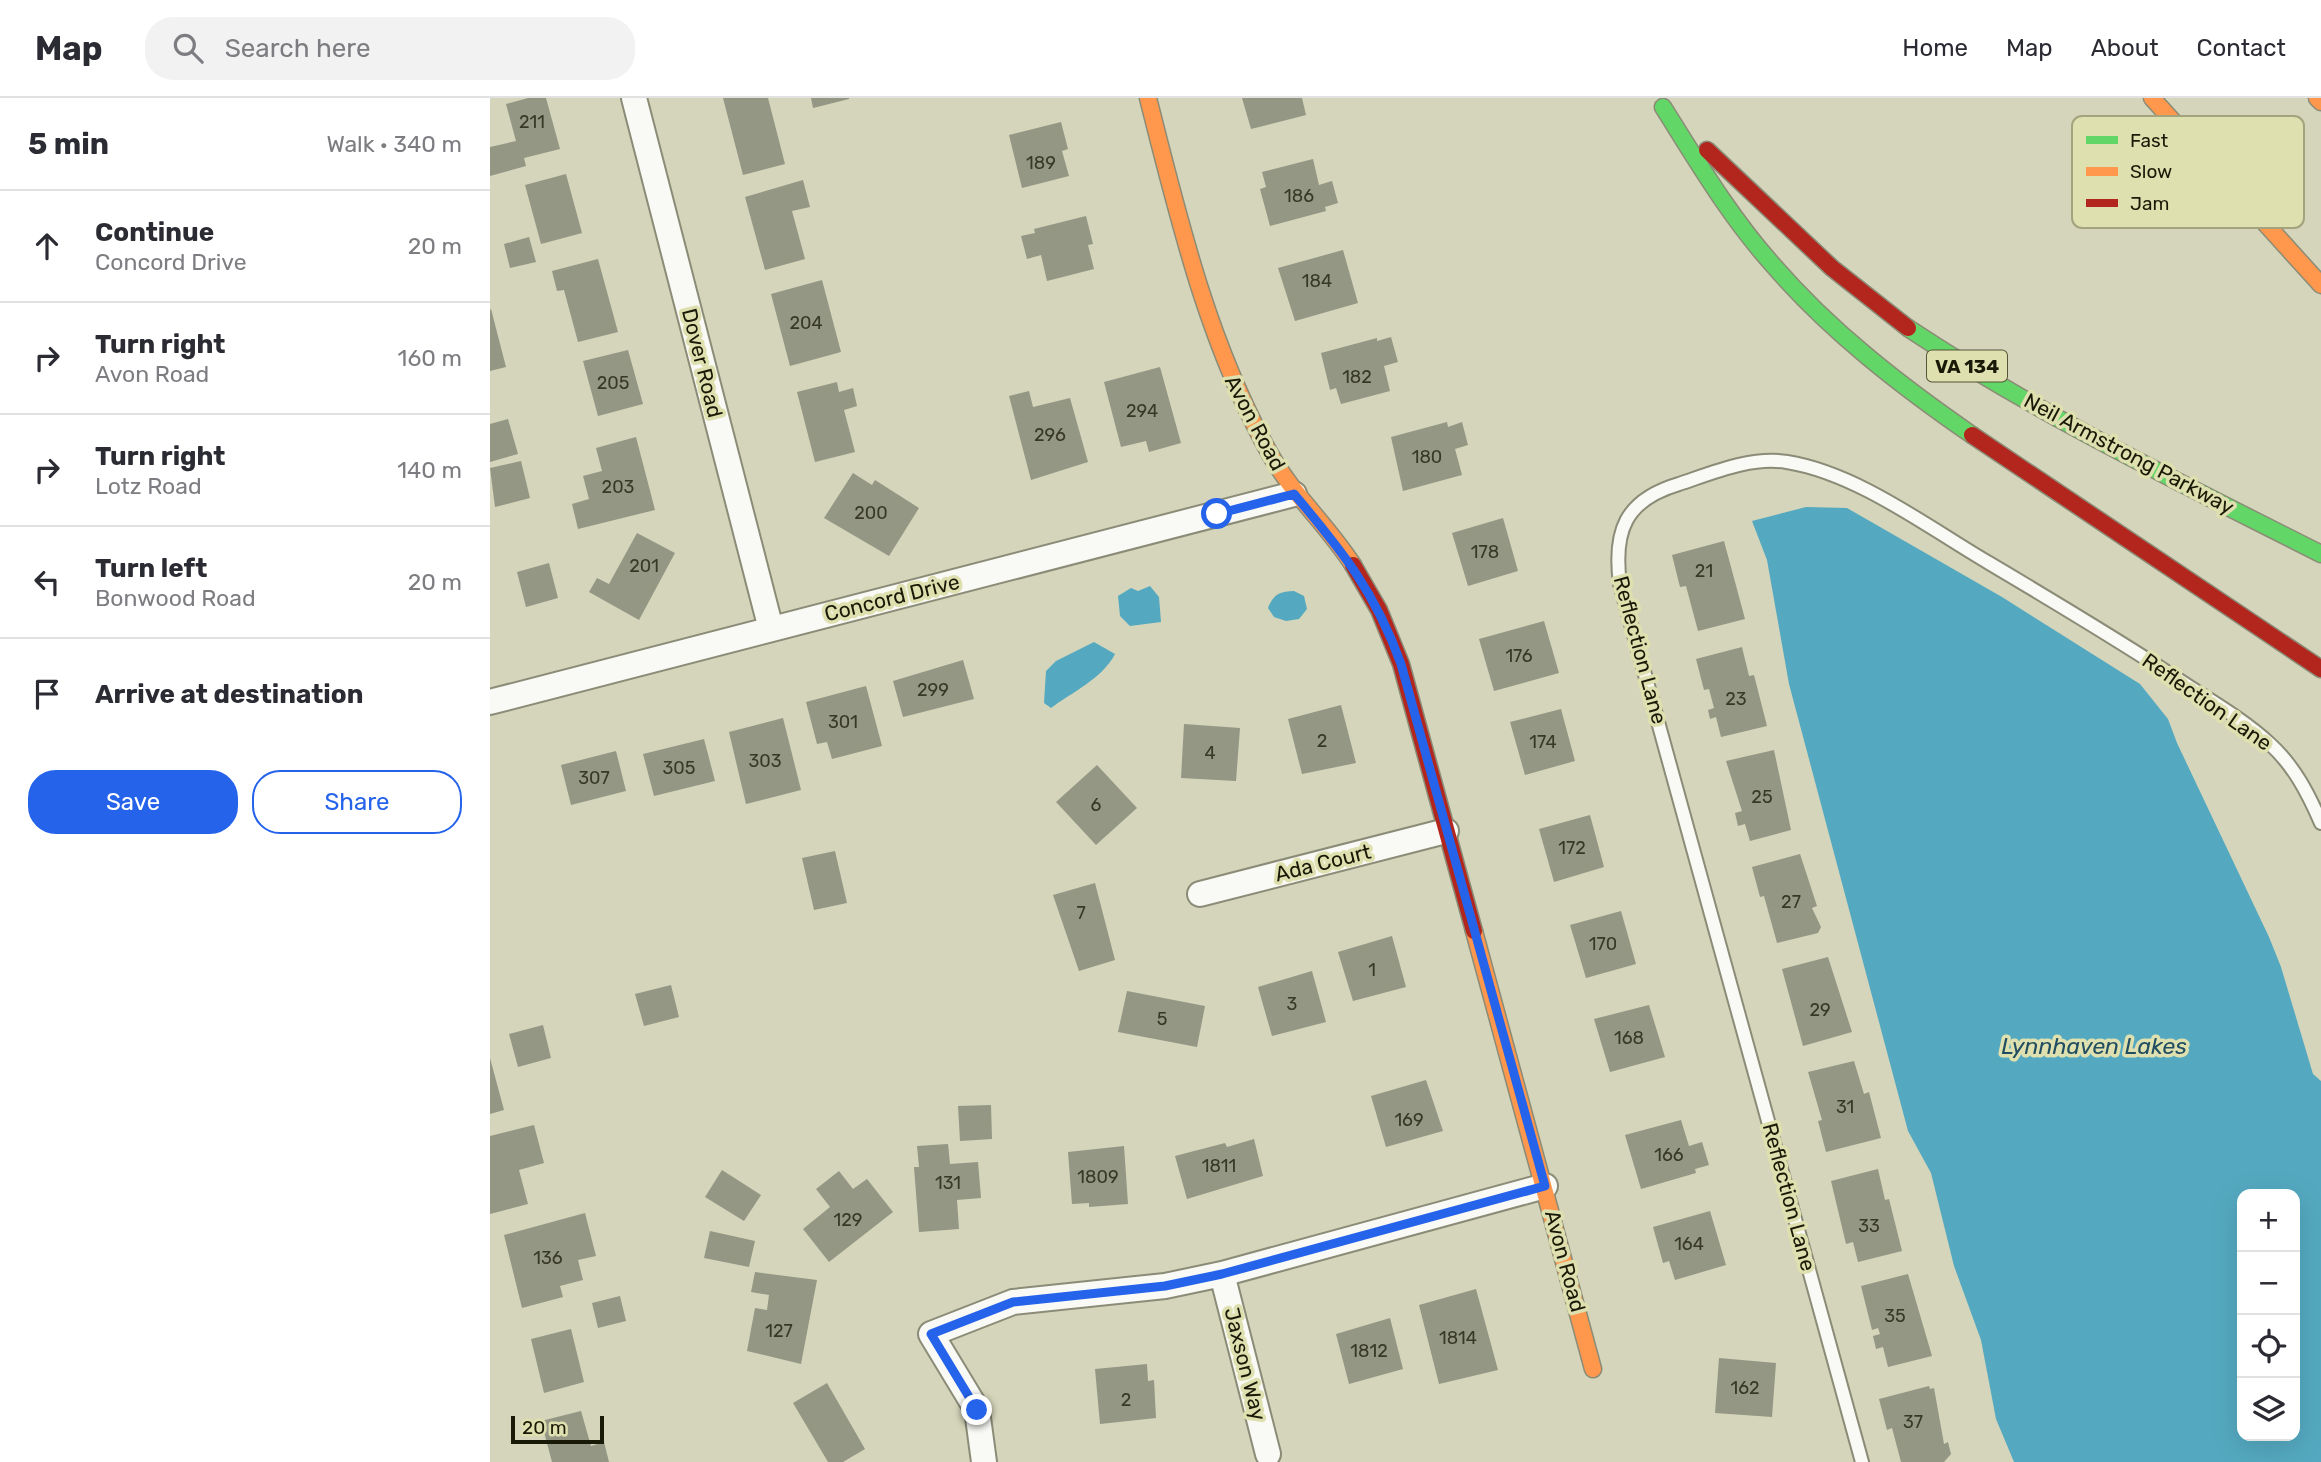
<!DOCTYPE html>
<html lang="en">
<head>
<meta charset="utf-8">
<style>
	:root { --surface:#fff; --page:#f2f2f3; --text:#2b2b33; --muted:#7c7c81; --line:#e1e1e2; --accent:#2563eb }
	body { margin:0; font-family:Rubik,sans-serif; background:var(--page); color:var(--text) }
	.controls { position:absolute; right:21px; bottom:21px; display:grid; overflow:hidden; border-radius:14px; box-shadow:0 7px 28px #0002 }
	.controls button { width:63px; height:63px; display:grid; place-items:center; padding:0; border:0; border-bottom:2px solid var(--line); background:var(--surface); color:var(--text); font:35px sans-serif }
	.scale { position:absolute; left:21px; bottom:18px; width:93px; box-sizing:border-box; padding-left:7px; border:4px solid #191907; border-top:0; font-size:19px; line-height:24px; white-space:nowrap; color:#191907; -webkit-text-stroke:5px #dee0af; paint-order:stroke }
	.stop { position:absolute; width:21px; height:21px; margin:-16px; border:5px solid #2563eb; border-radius:50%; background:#fff }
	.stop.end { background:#2563eb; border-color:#fff; box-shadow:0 2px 7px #0008 }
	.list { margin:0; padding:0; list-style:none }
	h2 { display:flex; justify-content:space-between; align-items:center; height:91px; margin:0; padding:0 28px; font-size:30px }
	h2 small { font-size:23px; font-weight:400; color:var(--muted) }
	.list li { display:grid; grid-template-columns:46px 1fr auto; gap:21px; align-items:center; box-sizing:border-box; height:112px; padding:0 28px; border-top:2px solid var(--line) }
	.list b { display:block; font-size:26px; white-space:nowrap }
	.list p { margin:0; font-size:23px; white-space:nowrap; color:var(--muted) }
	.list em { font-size:23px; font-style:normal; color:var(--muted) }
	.actions { display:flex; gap:14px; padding:21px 28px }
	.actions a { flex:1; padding:16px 0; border:2px solid var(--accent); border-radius:28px; text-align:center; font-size:24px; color:var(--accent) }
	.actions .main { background:var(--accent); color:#fff }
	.icon { flex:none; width:38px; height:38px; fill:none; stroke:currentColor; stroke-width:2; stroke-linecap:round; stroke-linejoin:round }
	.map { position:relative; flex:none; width:1831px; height:1364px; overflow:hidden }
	header { display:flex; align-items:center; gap:42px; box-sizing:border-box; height:98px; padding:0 35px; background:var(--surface); border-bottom:2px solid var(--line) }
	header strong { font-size:33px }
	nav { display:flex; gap:38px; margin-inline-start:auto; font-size:24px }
	.search { width:490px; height:63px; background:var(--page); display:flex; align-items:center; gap:18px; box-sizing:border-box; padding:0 24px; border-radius:28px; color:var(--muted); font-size:26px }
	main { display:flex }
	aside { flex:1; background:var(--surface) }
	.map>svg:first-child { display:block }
	.water { fill:#54a9c0; fill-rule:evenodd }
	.building { fill:#939784 }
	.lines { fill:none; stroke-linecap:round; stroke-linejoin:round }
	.lane-casing { stroke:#8b8c77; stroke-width:16 }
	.street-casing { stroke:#8b8c77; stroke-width:28 }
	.fast-casing { stroke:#8b8c77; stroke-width:19 }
	.slow-casing { stroke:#8b8c77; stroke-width:19 }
	.jam-casing { stroke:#8b8c77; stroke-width:19 }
	.lane { stroke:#f9f9f5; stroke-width:12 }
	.street { stroke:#f9f9f5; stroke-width:24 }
	.fast { stroke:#63d668; stroke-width:16 }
	.slow { stroke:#ff974d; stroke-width:16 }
	.jam { stroke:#b3261e; stroke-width:16 }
	.route { stroke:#2563eb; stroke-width:9 }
	.labels { text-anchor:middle; stroke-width:7; stroke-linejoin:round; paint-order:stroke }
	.number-label { font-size:18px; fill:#383826 }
	.shield { fill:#dee0af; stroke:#545539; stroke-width:2 }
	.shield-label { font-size:19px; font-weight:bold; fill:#191907 }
	.street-label { font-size:21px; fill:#191907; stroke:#dee0af }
	.water-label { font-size:23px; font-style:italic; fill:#204d61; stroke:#dee0af }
	.key { fill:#dee0af; stroke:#a3a47d; stroke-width:2 }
	.key-label { font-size:19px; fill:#191907 }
</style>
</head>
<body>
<header>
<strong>Map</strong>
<div class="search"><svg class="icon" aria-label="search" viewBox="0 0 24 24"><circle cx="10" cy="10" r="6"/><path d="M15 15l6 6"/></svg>Search here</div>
<nav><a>Home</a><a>Map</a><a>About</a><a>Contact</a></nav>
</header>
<main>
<aside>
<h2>5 min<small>Walk · 340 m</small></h2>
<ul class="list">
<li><svg class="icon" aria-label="ahead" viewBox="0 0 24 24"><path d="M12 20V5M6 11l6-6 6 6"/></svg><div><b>Continue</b><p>Concord Drive</p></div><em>20 m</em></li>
<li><svg class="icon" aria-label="right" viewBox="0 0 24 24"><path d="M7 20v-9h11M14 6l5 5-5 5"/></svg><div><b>Turn right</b><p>Avon Road</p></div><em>160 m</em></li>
<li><svg class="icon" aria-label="right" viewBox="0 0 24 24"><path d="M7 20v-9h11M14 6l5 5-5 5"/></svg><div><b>Turn right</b><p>Lotz Road</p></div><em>140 m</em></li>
<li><svg class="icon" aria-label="left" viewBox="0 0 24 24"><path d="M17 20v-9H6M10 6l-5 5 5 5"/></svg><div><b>Turn left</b><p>Bonwood Road</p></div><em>20 m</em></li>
<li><svg class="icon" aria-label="arrive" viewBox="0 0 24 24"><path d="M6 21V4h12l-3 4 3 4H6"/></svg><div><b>Arrive at destination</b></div></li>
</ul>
<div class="actions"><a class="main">Save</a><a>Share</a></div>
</aside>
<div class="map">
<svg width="1831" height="1364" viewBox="0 0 1831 1364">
	<rect width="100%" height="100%" fill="#d4d5ba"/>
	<path class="water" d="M1316,409L1357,410L1512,499L1650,586L1678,621L1687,645L1779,839L1791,869L1823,976L1831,983V1364H1524L1506,1321L1491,1242L1464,1168L1441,1075L1418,1033L1299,586L1277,462L1262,423ZM1752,1096H1805V1338H1752Z
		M660,488L669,499L671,524L640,528L630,518L628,498L641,490L648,493Z
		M804,493L814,498L817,511L809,521L796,523L784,519L778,510C784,495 790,494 804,493Z
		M604,544L625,556C613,580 581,595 561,610L554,605L556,573L566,563Z"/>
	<path class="building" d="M38,0H56L70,51L34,60L36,68L0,78V49L26,43L16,6Z
		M233,0H278L295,66L253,77Z
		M321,0H359V1L323,10Z
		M752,0H812L816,17L761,31Z
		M571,24L578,51L572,53L579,78L532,90L519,37Z
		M823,61L829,87L842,83L848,105L835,109L836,113L780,128L770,91L776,89L772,74Z
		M76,76L92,135L51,146L35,87Z
		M313,82L320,109L302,113L315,161L275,172L255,99Z
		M596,118L603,146L598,147L604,171L557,183L551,157L537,161L531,138L545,135L544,131Z
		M39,139L46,164L20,170L14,146Z
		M853,152L868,205L805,223L788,170Z
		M108,161L128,234L88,244L74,192L67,193L62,173Z
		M332,182L351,254L300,268L281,196Z
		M1,211L16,269L0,273V212Z
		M901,239L908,264L894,268L900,293L851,306L846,290L840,292L831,255L887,240V243Z
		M138,252L153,306L108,318L93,263Z
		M670,269L691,345L659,354L656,343L631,349L614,284Z
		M347,284L349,294L363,290L367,308L354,312L365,354L325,364L307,294Z
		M539,293L543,309L580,300L598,364L541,382L519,298Z
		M18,321L28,356L0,364V326Z
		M957,324L958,329L972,324L978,347L965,351L972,377L913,393L901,339Z
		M146,339L165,412L88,431L82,406L99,401L93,378L112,373L106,350Z
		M31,363L40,400L5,409L0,370Z
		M363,375L382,387L385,382L429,410L399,458L334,420Z
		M1013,420L1028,473L978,488L962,435Z
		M147,435L185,455L149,522L99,494L107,480L119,486Z
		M1234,443L1255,521L1208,533L1196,488L1190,489L1182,457Z
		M59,465L68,500L36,509L27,474Z
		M1054,523L1069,575L1004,593L989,541Z
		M1252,549L1259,578L1264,577L1277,628L1231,639L1226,619L1220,621L1218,612L1224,610L1219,591L1214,592L1206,561Z
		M473,562L484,601L413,619L403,583Z
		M376,588L392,648L342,661L337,644L327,646L316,604Z
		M851,607L866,665L812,676L798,621Z
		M1071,611L1085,663L1035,677L1020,624Z
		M293,620L311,692L256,706L239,634Z
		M694,626L750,630L746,683L691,680Z
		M214,641L225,683L164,698L153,656Z
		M1284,652L1301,732L1260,743L1255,726L1248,728L1245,715L1252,713L1236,663Z
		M126,653L136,693L81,707L71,667Z
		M607,667L647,710L606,747L566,704Z
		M1100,717L1114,769L1064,784L1049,731Z
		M345,753L357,805L324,812L312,760Z
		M1310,756L1327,808L1322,810L1331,829L1328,835L1287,845L1274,798L1270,799L1262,769Z
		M605,785L625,862L589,873L563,797Z
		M1131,813L1146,866L1096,880L1080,827Z
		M902,838L916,889L863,903L848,854Z
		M1338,859L1362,934L1313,948L1292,871Z
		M822,873L836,924L782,938L768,889Z
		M181,887L189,919L154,928L145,896Z
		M637,893L715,908L707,949L628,934Z
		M1159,907L1175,959L1120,974L1104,921Z
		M53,927L61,960L28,969L19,936Z
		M0,960L14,1012L0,1016Z
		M1364,963L1374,996L1379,994L1391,1040L1336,1054L1328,1023L1332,1022L1318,974Z
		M936,982L953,1033L896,1049L881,998Z
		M501,1007L502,1041L470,1043L468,1008Z
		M1191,1022L1199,1048L1212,1044L1219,1067L1205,1071L1206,1075L1151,1091L1135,1037Z
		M44,1027L54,1065L29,1072L38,1106L0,1116V1038Z
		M764,1041L773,1078L697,1101L685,1058L735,1045L737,1049Z
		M458,1046L460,1066L488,1064L491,1100L467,1102L469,1131L429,1134L424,1069H429L427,1048Z
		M634,1048L638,1106L599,1109V1105L582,1106L578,1054Z
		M1388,1071L1395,1102L1399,1101L1412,1153L1368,1164L1363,1144L1356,1146L1341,1083Z
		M232,1072L271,1097L254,1123L215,1099Z
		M349,1073L363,1091L377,1081L403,1114L339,1164L313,1131L340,1109L326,1091Z
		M1220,1113L1236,1167L1185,1182L1179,1163L1173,1165L1163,1129Z
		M95,1115L106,1158L88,1162L93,1182L70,1188L73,1199L32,1210L14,1137Z
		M220,1133L265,1143L259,1169L214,1160Z
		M265,1174L327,1182L311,1266L257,1253L265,1210L277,1212L279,1197L261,1194Z
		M1418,1176L1442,1258L1398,1269L1393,1249L1386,1251L1383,1238L1390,1236L1388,1230L1382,1232L1371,1188Z
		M986,1191L1008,1272L949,1286L929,1207Z
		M130,1198L136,1223L108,1230L102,1205Z
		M900,1220L913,1271L859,1286L846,1236Z
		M81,1231L94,1284L54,1295L41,1241Z
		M1229,1260L1286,1265L1282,1319L1225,1315Z
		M657,1266L658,1283L664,1282L666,1320L610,1326L605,1271Z
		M337,1285L375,1351L353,1364H338L303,1305Z
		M1439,1288L1440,1291L1444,1290L1454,1346L1458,1344L1461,1356L1454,1364H1411L1402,1330L1397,1332L1389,1301Z
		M91,1313L101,1348L114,1344L119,1364H62L51,1323Z"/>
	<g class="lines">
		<g class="lane-casing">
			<path id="lane" d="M1372,1364L1130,486C1123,433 1135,402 1189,386C1222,375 1261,358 1297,364C1367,375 1439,430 1499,465C1563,503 1627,541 1689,582C1719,602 1753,621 1780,646C1804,668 1818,695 1831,725"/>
		</g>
		<g class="street-casing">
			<path id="street" d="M144,0L281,531
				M0,604L804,396
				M710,796L956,733
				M732,1176L778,1356
				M494,1364L487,1312L441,1236L523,1204L675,1188L732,1176L1055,1088"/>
		</g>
		<g class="fast-casing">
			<path id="fast" d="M1173,9C1207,63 1240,119 1283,167C1340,233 1411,288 1482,337
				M1418,230C1549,317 1691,385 1831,456"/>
		</g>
		<g class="slow-casing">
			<path id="slow" d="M658,0C689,122 718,246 780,356C803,397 838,428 863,467
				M1662,0L1831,187
				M1827,0L1831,4
				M984,833L1103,1271"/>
		</g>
		<g class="jam-casing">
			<path id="jam" d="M1217,52L1342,170L1418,230
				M1482,337L1831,571
				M863,467L889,512L911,566L984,833"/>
		</g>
		<use href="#lane" class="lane"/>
		<use href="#street" class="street"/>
		<use href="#fast" class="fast"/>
		<use href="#slow" class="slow"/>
		<use href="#jam" class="jam"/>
	</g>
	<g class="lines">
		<path class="route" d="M487,1312L441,1236L523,1204L675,1188L732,1176L1055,1088L911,566C885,494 853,454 804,396L727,416"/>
	</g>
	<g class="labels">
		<g class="number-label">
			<text x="42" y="30">211</text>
			<text x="551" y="71">189</text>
			<text x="809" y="104">186</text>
			<text x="827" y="189">184</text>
			<text x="316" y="231">204</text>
			<text x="867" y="285">182</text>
			<text x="123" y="291">205</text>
			<text x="652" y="319">294</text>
			<text x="560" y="343">296</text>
			<text x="937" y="365">180</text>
			<text x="128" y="395">203</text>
			<text x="381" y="421">200</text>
			<text x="995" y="460">178</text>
			<text x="154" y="474">201</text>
			<text x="1214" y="479">21</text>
			<text x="1029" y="564">176</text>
			<text x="443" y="598">299</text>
			<text x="1246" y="607">23</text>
			<text x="353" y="630">301</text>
			<text x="832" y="649">2</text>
			<text x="1053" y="650">174</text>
			<text x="720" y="661">4</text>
			<text x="275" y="669">303</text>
			<text x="189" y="676">305</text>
			<text x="104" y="686">307</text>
			<text x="1272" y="705">25</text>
			<text x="606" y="713">6</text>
			<text x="1082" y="756">172</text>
			<text x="1301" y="810">27</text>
			<text x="591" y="821">7</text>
			<text x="1113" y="852">170</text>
			<text x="882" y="878">1</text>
			<text x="802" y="912">3</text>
			<text x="1330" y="918">29</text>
			<text x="672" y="927">5</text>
			<text x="1139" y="946">168</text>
			<text x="1355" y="1015">31</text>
			<text x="919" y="1028">169</text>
			<text x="1179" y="1063">166</text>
			<text x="729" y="1074">1811</text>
			<text x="608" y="1085">1809</text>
			<text x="458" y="1091">131</text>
			<text x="358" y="1128">129</text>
			<text x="1379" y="1134">33</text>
			<text x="1199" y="1152">164</text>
			<text x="58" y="1166">136</text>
			<text x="1405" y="1224">35</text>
			<text x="289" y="1239">127</text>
			<text x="968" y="1246">1814</text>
			<text x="879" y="1259">1812</text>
			<text x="1255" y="1296">162</text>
			<text x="636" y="1308">2</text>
			<text x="1423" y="1330">37</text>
		</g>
		<rect class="shield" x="1437" y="252.5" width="80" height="31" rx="5"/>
		<g class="shield-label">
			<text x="1477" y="275">VA 134</text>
		</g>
		<g class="street-label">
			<text transform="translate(212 265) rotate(76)" y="7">Dover Road</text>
			<text transform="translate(765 325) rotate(62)" y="7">Avon Road</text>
			<text transform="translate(1639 356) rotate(28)" y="7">Neil Armstrong Parkway</text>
			<text transform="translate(402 500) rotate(-14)" y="7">Concord Drive</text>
			<text transform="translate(1150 552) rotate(75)" y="7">Reflection Lane</text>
			<text transform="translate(1717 604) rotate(35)" y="7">Reflection Lane</text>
			<text transform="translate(833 765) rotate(-14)" y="7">Ada Court</text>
			<text transform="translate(1299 1099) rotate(75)" y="7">Reflection Lane</text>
			<text transform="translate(1075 1163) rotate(75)" y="7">Avon Road</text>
			<text transform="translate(755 1266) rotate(76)" y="7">Jaxson Way</text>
		</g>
		<g class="water-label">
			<text x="1604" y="956">Lynnhaven Lakes</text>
		</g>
	</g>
	<rect x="1582" y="18" width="232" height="112" rx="10" class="key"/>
	<rect x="1596" y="38" width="32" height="8" fill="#63d668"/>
	<rect x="1596" y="69" width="32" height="9" fill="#ff974d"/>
	<rect x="1596" y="101" width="32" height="8" fill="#b3261e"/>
	<g class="key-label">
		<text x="1640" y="49">Fast</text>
		<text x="1640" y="80">Slow</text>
		<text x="1640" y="112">Jam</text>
	</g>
</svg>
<div class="controls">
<button>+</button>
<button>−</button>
<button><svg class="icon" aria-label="locate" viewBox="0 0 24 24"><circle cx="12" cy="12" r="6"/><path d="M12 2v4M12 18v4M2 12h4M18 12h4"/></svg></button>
<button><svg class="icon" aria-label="layers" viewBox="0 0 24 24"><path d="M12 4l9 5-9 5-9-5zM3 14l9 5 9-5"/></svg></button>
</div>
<div class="scale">20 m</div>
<div class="stop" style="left:727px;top:416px"></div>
<div class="stop end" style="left:487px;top:1312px"></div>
</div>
</main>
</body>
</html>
